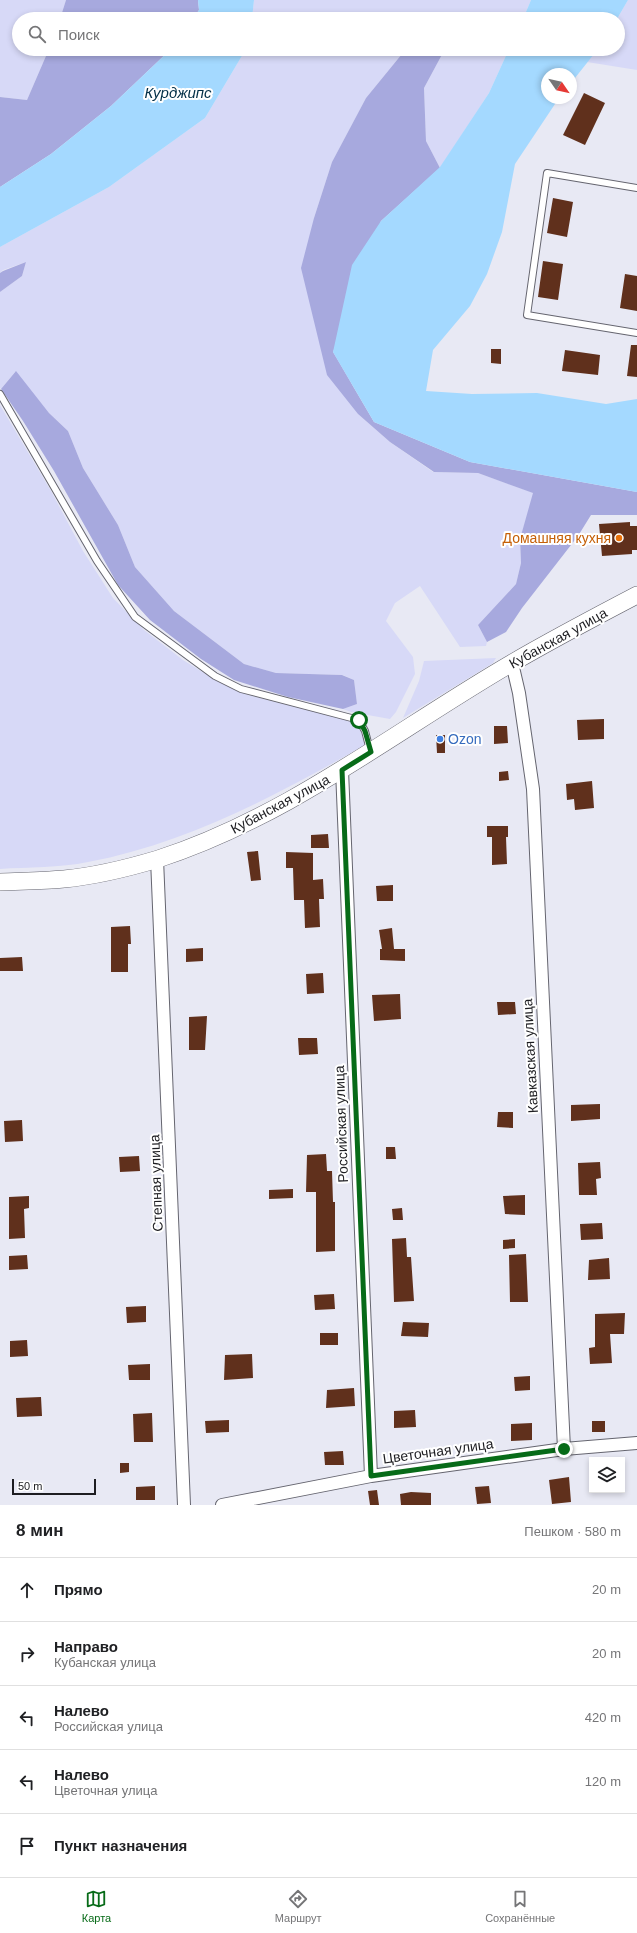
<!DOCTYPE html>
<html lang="ru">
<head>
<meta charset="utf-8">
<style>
	:root { --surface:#fff; --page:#f6f6f6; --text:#202124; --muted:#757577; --line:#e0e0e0; --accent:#076b18 }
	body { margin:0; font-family:Arial,sans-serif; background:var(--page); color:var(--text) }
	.controls { position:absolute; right:12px; bottom:12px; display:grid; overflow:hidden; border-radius:0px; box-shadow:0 2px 6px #0003 }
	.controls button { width:36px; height:36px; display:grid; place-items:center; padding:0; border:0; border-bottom:1px solid var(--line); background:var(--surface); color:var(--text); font:20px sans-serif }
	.compass { position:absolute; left:541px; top:68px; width:36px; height:36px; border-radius:50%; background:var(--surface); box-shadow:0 2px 6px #0003; rotate:124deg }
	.scale { position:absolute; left:12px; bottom:10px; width:84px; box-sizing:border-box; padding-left:4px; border:2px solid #1d1d21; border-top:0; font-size:11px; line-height:14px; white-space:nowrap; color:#1d1d21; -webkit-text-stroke:3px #fff; paint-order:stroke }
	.stop { position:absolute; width:12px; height:12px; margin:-9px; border:3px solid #076b18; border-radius:50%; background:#fff }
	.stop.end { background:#076b18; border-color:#fff; box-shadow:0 1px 4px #0008 }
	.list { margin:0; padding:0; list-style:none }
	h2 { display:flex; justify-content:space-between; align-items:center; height:52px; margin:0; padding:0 16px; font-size:17px }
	h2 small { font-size:13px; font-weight:400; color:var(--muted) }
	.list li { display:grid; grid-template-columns:26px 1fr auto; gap:12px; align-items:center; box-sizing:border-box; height:64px; padding:0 16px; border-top:1px solid var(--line) }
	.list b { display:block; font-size:15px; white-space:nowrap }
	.list p { margin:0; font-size:13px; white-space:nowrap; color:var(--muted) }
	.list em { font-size:13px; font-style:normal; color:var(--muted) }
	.icon { flex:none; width:22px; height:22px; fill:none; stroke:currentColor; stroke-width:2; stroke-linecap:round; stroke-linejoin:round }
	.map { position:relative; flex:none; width:637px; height:1505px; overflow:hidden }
	.search { position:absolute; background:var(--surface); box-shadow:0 2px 6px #0003; left:12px; right:12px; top:12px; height:44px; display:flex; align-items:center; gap:10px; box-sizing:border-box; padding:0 14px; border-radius:22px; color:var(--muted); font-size:15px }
	.sheet { height:372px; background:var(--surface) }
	nav { display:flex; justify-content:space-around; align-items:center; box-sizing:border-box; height:56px; border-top:1px solid var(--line); background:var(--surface); font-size:11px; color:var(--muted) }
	nav a { display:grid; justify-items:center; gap:2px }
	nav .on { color:var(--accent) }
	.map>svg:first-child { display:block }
	.green { fill:#d7d9f7 }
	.forest { fill:#a7a9de }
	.water { fill:#a4d9ff }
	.building { fill:#60301c }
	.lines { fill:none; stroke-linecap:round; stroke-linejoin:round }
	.service-casing { stroke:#65656f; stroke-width:8 }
	.minor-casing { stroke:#65656f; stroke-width:14 }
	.secondary-casing { stroke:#65656f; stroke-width:18 }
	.service { stroke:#fff; stroke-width:6 }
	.minor { stroke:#fff; stroke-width:12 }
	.secondary { stroke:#fff; stroke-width:17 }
	.route { stroke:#076b18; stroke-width:5 }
	.food-dot { fill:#e8710a; stroke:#fff; stroke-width:1.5 }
	.shop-dot { fill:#3f7fe0; stroke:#fff; stroke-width:1.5 }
	.labels { text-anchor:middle; stroke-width:4; stroke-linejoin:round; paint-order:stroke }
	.food-label { font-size:14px; fill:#c56008; stroke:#fff; text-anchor:end }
	.street-label { font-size:14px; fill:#1d1d21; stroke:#fff }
	.shop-label { font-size:14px; fill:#366cbe; stroke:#fff; text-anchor:start }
	.water-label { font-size:15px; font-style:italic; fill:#033048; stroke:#fff }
</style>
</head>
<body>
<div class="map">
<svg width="637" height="1505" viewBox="0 0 637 1505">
	<rect width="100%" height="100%" fill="#e8e9f4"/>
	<path class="green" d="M0,0H66L60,19H19V49H49L27,100L0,97Z
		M254,0H531L523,19H252Z
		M628,0H637V70L587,62L598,49H618L617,19Z
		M246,49H406L366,98L332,162L314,218L358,414L390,442L433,472L478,473L534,493L520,539L521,563L516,584L478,625L487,642L486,646L460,647L420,586L395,603L386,621L413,657L415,674L396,712L390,719L351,712L343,709L357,704L354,680L343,675L276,673L244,664L174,611L135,567L118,525L83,468L68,431L49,413L15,372L1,389L0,388V292L22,276L26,262L3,270L0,273V247L109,187L205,118Z
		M445,49H509L489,93L440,168L426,141L424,88Z
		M0,405L51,491L83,551L113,598L144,630L183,660L217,681L248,695L351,721L359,726L365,745C277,795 188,843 88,862C60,868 28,867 0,869Z
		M496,658L493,663L403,718L419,681L424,661Z"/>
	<path class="forest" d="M66,0H198L199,10L193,19H60Z
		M49,49H171L111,106L51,154L0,187V97L27,100Z
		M406,49H445L424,88L426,141L440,168L381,221L333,352L374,422L470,462L637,492V515H591L578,536L522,608L506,632L487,642L478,625L516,584L521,563L520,539L533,493L478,473L434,472L390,442L358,414L327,375L301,268L314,218L332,162L366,98Z
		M26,262L22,276L0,292V273L3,271Z
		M16,371L49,413L68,431L83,468L118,525L135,567L174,611L244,664L276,673L342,675L354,680L357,704L343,709L288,697L234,680L201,659L150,620L118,585L54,471L23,421L1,389Z"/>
	<path class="water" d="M198,0H254L252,19H193L199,10Z
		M531,0H628L617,19H523Z
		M171,49H246L205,118L109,187L0,247V187L51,154L111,106Z
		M509,49H598L571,83V74H547V98H559L515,164L502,232L487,274L470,306L433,350L426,391L472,394L537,393L606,404L637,399V492L470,462L374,422L333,352L352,265L381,221L440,167L489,93Z"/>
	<path class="building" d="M584,93L605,103L585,145L563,135Z
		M553,198L573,202L567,237L547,233Z
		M543,261L563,264L558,300L538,297Z
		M625,274L637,276V311L620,308Z
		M631,345H637V377L627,376Z
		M491,349H501V364L491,363Z
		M565,350L600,355L598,375L562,371Z
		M630,522V526H637V550H632V554L602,556L599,524Z
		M604,719V739L578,740L577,720Z
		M494,726H507L508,743L494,744Z
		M436,735H445V753H437Z
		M508,771L509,780L499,781V772Z
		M592,781L594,808L575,810L574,799L567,800L566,784Z
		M487,826H508V837H506L507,864L492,865V837H487Z
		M328,834L329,848H311V835Z
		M258,851L261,880L251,881L247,852Z
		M286,852L313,853V880L323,879L324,899H319L320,927L305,928L304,900H294L293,868H286Z
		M393,885V901H377L376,886Z
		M130,926L131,944H128V972H111V927Z
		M392,928L394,949H405V961L380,960V949H382L379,930Z
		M203,948V961L186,962V949Z
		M22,957L23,971H0V958Z
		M323,973L324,993L307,994L306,974Z
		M400,994L401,1019L374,1021L372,995Z
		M497,1002H515L516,1014L498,1015Z
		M207,1016L205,1050H189V1017Z
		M298,1038H317L318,1054L299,1055Z
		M600,1104V1119L571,1121V1105Z
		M498,1112H513V1128L497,1127Z
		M22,1120L23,1141L5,1142L4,1121Z
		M386,1147H395L396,1159H386Z
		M326,1154L327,1171H332L333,1202H335V1251L316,1252V1192H306L307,1155Z
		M139,1156L140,1171L120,1172L119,1157Z
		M600,1162L601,1178L596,1179L597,1195H579L578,1163Z
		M293,1189V1198L269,1199V1190Z
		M525,1195V1215L505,1214L503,1196Z
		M29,1196V1208L24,1209L25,1238L9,1239V1197Z
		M402,1208L403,1220H393L392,1209Z
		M602,1223L603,1239L581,1240L580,1224Z
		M406,1238L407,1257H411L414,1301L394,1302L392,1239Z
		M515,1239V1248L503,1249V1240Z
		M526,1254L528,1302H510L509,1255Z
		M27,1255L28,1269L9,1270V1256Z
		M609,1258L610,1279L588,1280L589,1260Z
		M334,1294L335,1309L315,1310L314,1295Z
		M146,1306V1322L127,1323L126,1307Z
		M625,1313L624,1334H610L612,1363L590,1364L589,1348L595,1347V1314Z
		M403,1322L429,1323L428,1337L401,1336Z
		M320,1333H338V1345H320Z
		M27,1340L28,1356L10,1357V1341Z
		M252,1354L253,1378L224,1380L225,1355Z
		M150,1364V1380H129L128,1365Z
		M530,1376V1390L515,1391L514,1377Z
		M354,1388L355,1406L326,1408L327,1390Z
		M41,1397L42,1416L17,1417L16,1398Z
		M415,1410L416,1427L394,1428V1411Z
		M152,1413L153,1442H134L133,1414Z
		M229,1420V1432L206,1433L205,1421Z
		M592,1421H605V1432H592Z
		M532,1423V1440L511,1441V1424Z
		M343,1451L344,1465H325L324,1452Z
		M120,1463H129V1472L120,1473Z
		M569,1477L571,1502L552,1504L549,1480Z
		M155,1486V1500H136V1487Z
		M489,1486L491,1503L477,1504L475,1487Z
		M377,1490L379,1505H370L368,1491Z
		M411,1492L431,1493V1505H401L400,1494Z"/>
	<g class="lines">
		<g class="service-casing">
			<path id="service" d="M637,188L547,173L527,315L637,333
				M0,394L97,561L135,617L215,676L241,689L359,720L365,731L370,750"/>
		</g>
		<g class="minor-casing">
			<path id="minor" d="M512,663L519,693L533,789L564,1449
				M342,770L371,1476
				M157,859L184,1505
				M222,1505L371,1476L564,1449L637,1443"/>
		</g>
		<g class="secondary-casing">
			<path id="secondary" d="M0,882C21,881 43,881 64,879C95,876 128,868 158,859C288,817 395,731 512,663C553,639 595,617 637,595"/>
		</g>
		<use href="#service" class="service"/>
		<use href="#minor" class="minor"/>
		<use href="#secondary" class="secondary"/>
	</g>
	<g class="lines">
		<path class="route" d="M359,720L365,731L371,752L342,770L371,1476L564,1449"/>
	</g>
	<circle class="food-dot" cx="619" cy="538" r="4"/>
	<circle class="shop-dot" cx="440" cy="739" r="4"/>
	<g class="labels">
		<g class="food-label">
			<text x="611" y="543">Домашняя кухня</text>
		</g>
		<g class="street-label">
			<text transform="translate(558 638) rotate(-29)" y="5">Кубанская улица</text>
			<text transform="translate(280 804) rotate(-28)" y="5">Кубанская улица</text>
			<text transform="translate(530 1056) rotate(-93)" y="5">Кавказская улица</text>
			<text transform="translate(341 1124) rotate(-92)" y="5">Российская улица</text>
			<text transform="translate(156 1183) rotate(-92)" y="5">Степная улица</text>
			<text transform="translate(438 1451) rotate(-8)" y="5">Цветочная улица</text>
		</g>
		<g class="shop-label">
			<text x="448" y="744">Ozon</text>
		</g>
		<g class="water-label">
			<text x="178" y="98">Курджипс</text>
		</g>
	</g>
</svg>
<div class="controls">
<button><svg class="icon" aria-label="layers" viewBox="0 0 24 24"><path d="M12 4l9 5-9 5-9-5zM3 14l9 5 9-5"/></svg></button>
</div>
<svg class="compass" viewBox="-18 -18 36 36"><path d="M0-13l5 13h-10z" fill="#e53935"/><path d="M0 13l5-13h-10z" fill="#757577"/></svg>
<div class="scale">50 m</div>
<div class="stop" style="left:359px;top:720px"></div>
<div class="stop end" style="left:564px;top:1449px"></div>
<div class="search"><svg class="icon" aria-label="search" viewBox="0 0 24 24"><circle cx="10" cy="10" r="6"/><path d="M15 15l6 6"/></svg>Поиск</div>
</div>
<section class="sheet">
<h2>8 мин<small>Пешком · 580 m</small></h2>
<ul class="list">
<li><svg class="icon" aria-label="ahead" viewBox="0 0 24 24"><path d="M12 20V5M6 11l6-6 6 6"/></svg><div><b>Прямо</b></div><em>20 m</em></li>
<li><svg class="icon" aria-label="right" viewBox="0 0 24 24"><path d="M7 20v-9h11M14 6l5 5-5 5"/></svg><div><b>Направо</b><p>Кубанская улица</p></div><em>20 m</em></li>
<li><svg class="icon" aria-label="left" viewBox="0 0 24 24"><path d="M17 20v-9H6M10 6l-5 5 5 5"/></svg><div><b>Налево</b><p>Российская улица</p></div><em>420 m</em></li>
<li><svg class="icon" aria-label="left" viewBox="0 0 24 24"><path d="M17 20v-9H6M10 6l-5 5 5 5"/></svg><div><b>Налево</b><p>Цветочная улица</p></div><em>120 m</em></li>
<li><svg class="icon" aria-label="arrive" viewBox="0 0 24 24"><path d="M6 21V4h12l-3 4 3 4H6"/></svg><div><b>Пункт назначения</b></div></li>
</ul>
</section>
<nav>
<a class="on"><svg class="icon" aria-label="map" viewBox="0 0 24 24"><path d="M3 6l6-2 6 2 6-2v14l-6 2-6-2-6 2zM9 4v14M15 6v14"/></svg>Карта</a>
<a><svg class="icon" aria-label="directions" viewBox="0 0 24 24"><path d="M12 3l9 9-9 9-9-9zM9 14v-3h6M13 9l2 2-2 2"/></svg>Маршрут</a>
<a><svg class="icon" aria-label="saved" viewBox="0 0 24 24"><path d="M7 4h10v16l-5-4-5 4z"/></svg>Сохранённые</a>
</nav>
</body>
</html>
